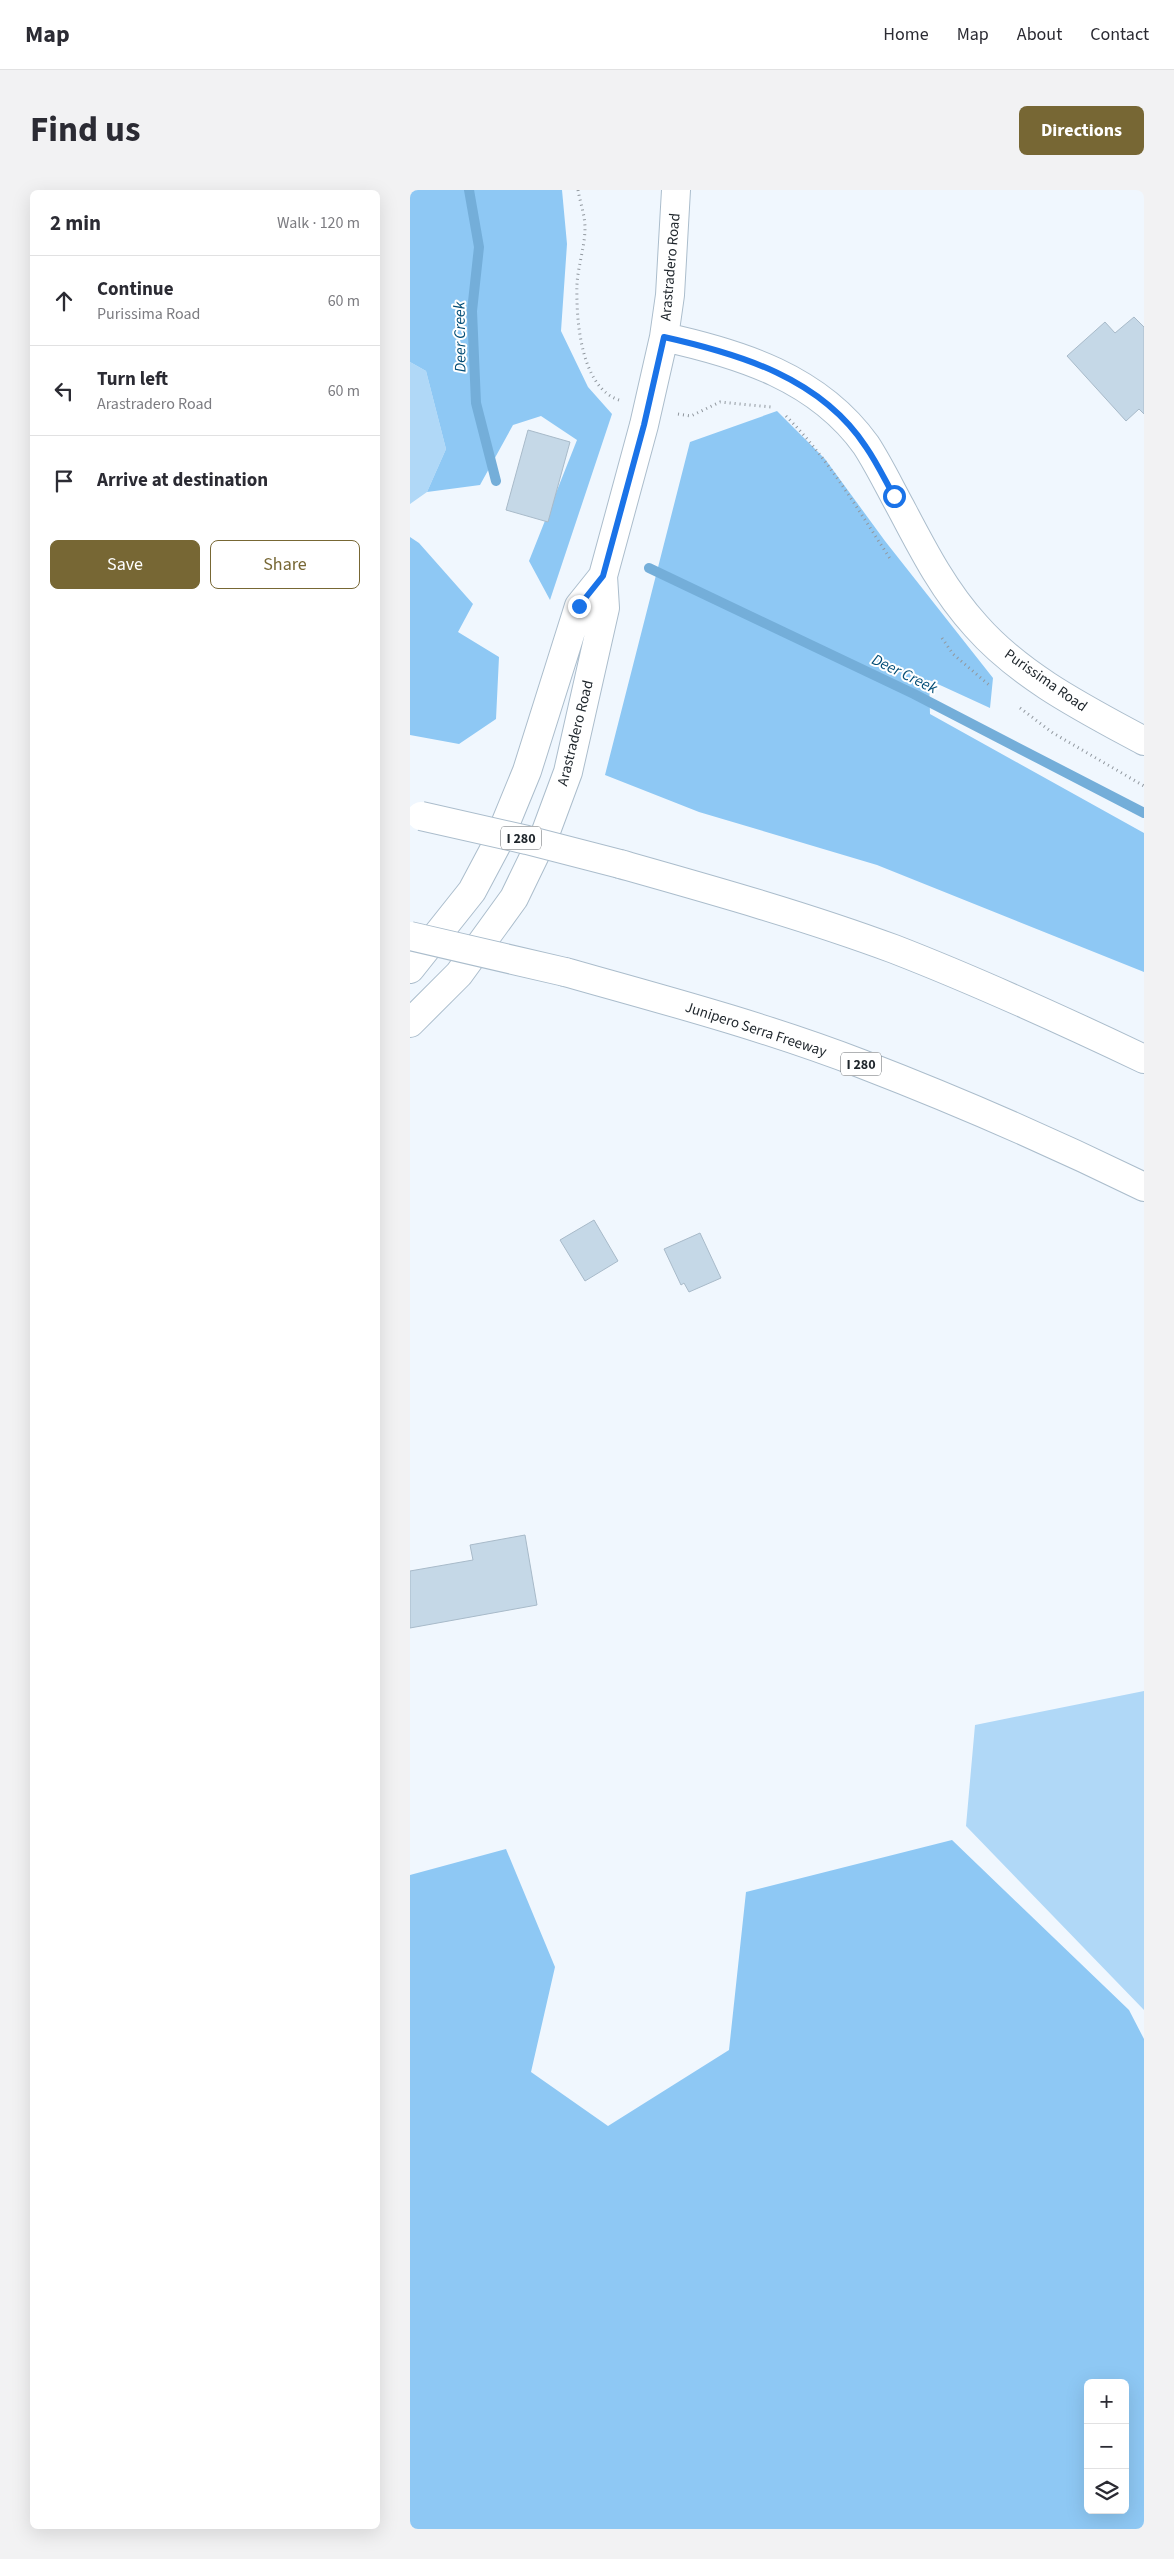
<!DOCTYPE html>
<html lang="en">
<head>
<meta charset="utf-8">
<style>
	:root { --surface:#fff; --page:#f2f2f3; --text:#2b2b33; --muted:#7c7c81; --line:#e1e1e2; --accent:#776734 }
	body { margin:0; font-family:"Source Sans 3",sans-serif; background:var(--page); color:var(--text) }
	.controls { position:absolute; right:15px; bottom:15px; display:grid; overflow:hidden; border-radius:8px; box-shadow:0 5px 20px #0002 }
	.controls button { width:45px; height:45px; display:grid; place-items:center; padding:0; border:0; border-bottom:1px solid var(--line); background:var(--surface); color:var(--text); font:25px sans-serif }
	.stop { position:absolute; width:15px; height:15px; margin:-11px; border:4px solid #1a73e8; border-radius:50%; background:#fff }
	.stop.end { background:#1a73e8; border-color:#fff; box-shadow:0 1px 5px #0008 }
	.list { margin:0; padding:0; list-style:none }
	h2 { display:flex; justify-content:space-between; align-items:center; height:65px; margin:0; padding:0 20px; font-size:21px }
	h2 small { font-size:16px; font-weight:400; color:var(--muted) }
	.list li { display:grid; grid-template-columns:32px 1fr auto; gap:15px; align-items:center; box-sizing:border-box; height:90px; padding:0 20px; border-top:1px solid var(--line) }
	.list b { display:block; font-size:19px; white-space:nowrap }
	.list p { margin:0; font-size:16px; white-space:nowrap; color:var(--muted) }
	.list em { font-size:16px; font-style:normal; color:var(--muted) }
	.actions { display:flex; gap:10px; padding:15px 20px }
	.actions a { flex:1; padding:11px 0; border:1px solid var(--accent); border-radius:8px; text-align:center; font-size:18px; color:var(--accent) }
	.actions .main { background:var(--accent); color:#fff }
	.icon { flex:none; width:28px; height:28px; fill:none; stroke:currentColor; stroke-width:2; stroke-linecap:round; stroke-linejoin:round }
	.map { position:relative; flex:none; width:734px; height:2339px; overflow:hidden; border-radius:8px }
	header { display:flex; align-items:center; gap:30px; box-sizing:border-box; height:70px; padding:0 25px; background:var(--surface); border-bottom:1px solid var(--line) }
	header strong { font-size:24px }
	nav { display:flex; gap:28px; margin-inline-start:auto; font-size:18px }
	.intro { display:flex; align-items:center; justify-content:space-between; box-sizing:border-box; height:120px; padding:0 30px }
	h1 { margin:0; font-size:35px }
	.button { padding:12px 22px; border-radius:8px; background:var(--accent); color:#fff; font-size:18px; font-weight:700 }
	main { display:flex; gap:30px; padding:0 30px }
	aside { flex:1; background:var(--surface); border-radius:8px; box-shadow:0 5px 20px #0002 }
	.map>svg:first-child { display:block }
	.green { fill:#b0d8f7 }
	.forest { fill:#8ec8f4; fill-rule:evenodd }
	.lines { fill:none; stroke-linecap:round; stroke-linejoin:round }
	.stream { stroke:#74aed9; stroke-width:10 }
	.building { fill:#c5d8e7; stroke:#a8bac9 }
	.minor-casing { stroke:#abbdcc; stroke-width:30 }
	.highway-casing { stroke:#abbdcc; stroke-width:30 }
	.path { stroke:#91989f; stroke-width:3; stroke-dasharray:1 4; stroke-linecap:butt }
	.minor { stroke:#fff; stroke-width:28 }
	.highway { stroke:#fff; stroke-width:28 }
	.highway-bridge-casing { stroke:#abbdcc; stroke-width:30; stroke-linecap:butt }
	.highway-bridge { stroke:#fff; stroke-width:28 }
	.route { stroke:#1a73e8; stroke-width:6 }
	.labels { text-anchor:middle; stroke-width:4; stroke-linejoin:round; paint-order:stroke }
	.shield { fill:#fff; stroke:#62666b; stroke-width:1 }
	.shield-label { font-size:14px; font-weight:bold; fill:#1e252b }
	.street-label { font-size:15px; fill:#1e252b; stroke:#fff }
	.water-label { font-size:16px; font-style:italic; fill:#034d76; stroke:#fff }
</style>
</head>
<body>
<header>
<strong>Map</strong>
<nav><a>Home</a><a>Map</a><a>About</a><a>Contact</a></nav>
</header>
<div class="intro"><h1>Find us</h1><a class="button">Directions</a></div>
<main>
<aside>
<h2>2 min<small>Walk · 120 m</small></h2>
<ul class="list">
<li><svg class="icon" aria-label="ahead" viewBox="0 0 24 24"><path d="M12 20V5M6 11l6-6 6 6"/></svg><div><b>Continue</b><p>Purissima Road</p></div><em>60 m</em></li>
<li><svg class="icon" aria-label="left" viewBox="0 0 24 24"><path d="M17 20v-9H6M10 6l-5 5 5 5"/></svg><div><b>Turn left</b><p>Arastradero Road</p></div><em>60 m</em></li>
<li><svg class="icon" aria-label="arrive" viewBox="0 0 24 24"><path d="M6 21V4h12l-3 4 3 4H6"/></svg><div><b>Arrive at destination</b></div></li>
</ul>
<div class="actions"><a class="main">Save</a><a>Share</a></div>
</aside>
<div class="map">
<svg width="734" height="2339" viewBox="0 0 734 2339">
	<rect width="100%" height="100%" fill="#f0f7fe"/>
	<path class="green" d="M0,172L16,181L36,259L17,302L0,314Z
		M734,1501V1820L556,1636L565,1535Z"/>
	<path class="forest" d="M0,0H152L157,54L151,141L178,197L202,224L140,410L119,371L167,250L131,226L103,235L70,295L17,302L36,259L16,181L0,172Z
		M367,221L415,269L475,351L583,488L580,518L519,490L520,524L734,643V782L467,675L289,622L195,585L280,252Z
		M0,347L9,353L63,414L48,442L89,467L86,529L49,554L0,545Z
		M542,1650L719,1820L734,1849V2339H0V1685L96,1659L145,1777L121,1882L198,1936L319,1860L336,1702ZM678,2193H715V2320H678Z"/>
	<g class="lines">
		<path class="stream" d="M59,0L69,57L62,121L66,213L86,291
			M239,378L504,504L734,623"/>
	</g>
	<path class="building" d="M724,127L734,137V224L729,219L716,231L657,166L695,132L705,143Z
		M118,240L160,252L138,332L96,320Z
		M184,1030L208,1071L175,1091L150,1050Z
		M290,1043L311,1088L279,1102L274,1093L271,1095L254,1059Z
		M115,1345L127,1415L0,1438V1381L63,1370L60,1355Z"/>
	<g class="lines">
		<g class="minor-casing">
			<path id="minor" d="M254,147C331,164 408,188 456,255C469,275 480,298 491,318C513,360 534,401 566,436C611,487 675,519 734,551
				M0,779L62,701L87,654L117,581L169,416L193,386
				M0,833L49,784L104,708L135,644L158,582L195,418L193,386L234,235L254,147L260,105L266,0"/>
		</g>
		<g class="highway-casing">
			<path id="highway" d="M210,674C302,700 395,726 484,759C569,792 652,830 734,869
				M155,782C255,810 356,837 452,874C548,911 642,952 734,997"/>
		</g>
		<path class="path" d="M168,0C170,12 175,25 175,38C175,56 168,76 167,94C166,128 170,197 209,210
			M268,224L281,226L310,212L361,217
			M376,226C418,268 448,320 481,370
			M532,448L543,464L579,495
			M610,518L643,543L734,596"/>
		<use href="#minor" class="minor"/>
		<use href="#highway" class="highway"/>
		<g class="highway-bridge-casing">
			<path id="highway-bridge" d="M11,626L117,650L210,674
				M0,746L155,782"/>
		</g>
		<use href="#highway-bridge" class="highway-bridge"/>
	</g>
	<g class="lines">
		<path class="route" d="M169,416L193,386L234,235L254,147C330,164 411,188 456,257C467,273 475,290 484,306"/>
	</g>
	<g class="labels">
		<g class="shield">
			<rect x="91" y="636.5" width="40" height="23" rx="4"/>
			<rect x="431" y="862.5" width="40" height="23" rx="4"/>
		</g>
		<g class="shield-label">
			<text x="111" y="653">I 280</text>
			<text x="451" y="879">I 280</text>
		</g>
		<g class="street-label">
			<text transform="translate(260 77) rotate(-85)" y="5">Arastradero Road</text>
			<text transform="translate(636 490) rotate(35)" y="5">Purissima Road</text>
			<text transform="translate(165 543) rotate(-76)" y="5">Arastradero Road</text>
			<text transform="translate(346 839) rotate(18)" y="5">Junipero Serra Freeway</text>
		</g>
		<g class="water-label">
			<text transform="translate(49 147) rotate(-91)" y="6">Deer Creek</text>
			<text transform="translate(495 483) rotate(26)" y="6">Deer Creek</text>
		</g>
	</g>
</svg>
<div class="controls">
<button>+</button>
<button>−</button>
<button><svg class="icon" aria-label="layers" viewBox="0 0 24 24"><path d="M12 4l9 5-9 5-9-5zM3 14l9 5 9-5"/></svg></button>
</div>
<div class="stop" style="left:484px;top:306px"></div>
<div class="stop end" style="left:169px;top:416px"></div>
</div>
</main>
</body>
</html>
